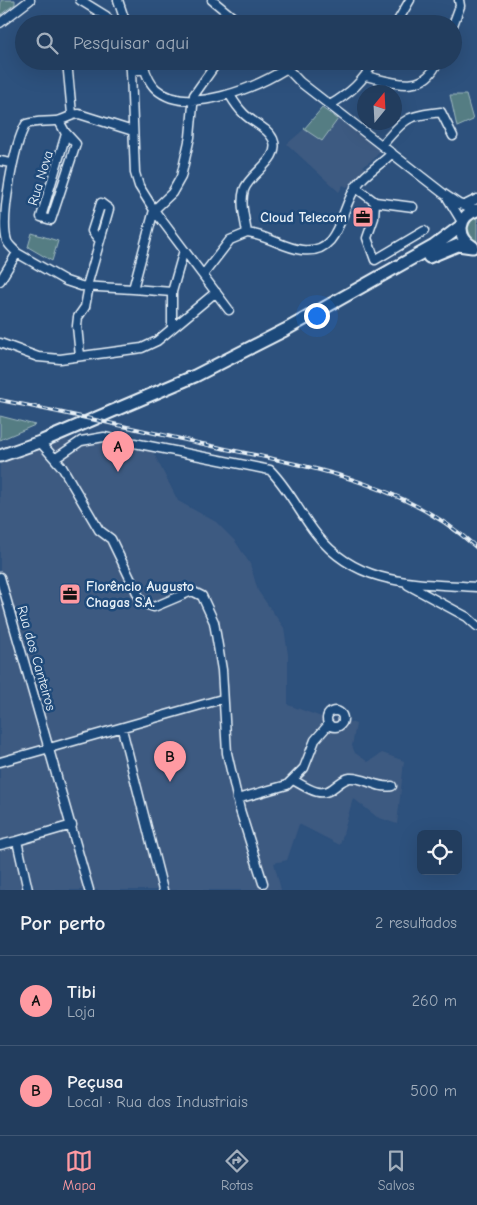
<!DOCTYPE html>
<html lang="pt">
<head>
<meta charset="utf-8">
<style>
	:root { --surface:#223d5e; --page:#2e4867; --text:#f1f3f6; --muted:#a2aebc; --line:#3f5673; --accent:#ff9aa2 }
	body { margin:0; font-family:"Comic Neue",sans-serif; background:var(--page); color:var(--text) }
	.controls { position:absolute; right:15px; bottom:15px; display:grid; overflow:hidden; border-radius:8px; box-shadow:0 5px 20px #0002 }
	.controls button { width:45px; height:45px; display:grid; place-items:center; padding:0; border:0; border-bottom:1px solid var(--line); background:var(--surface); color:var(--text); font:25px sans-serif }
	.compass { position:absolute; left:357px; top:85px; width:45px; height:45px; border-radius:50%; background:var(--surface); box-shadow:0 5px 20px #0002; rotate:18deg }
	.you { position:absolute; left:316px; top:315px; width:18px; height:18px; margin:-12px; border:4px solid #fff; border-radius:50%; background:#1a73e8; box-shadow:0 0 0 8px #1a73e833 }
	.badge { display:grid; place-items:center; width:32px; height:32px; border-radius:50%; background:var(--accent); color:#111; font-size:16px; font-weight:700 }
	.pin { position:absolute; translate:-50% -41px; filter:drop-shadow(0 1px 2px #0008) }
	.pin::after { content:''; position:absolute; top:26px; width:18px; height:15px; background:inherit; clip-path:polygon(0 0,100% 0,50% 100%) }
	.list { margin:0; padding:0; list-style:none }
	h2 { display:flex; justify-content:space-between; align-items:center; height:65px; margin:0; padding:0 20px; font-size:21px }
	h2 small { font-size:16px; font-weight:400; color:var(--muted) }
	.list li { display:grid; grid-template-columns:32px 1fr auto; gap:15px; align-items:center; box-sizing:border-box; height:90px; padding:0 20px; border-top:1px solid var(--line) }
	.list b { display:block; font-size:19px; white-space:nowrap }
	.list p { margin:0; font-size:16px; white-space:nowrap; color:var(--muted) }
	.list em { font-size:16px; font-style:normal; color:var(--muted) }
	.icon { flex:none; width:28px; height:28px; fill:none; stroke:currentColor; stroke-width:2; stroke-linecap:round; stroke-linejoin:round }
	.map { position:relative; flex:none; width:477px; height:890px; overflow:hidden }
	.search { position:absolute; background:var(--surface); box-shadow:0 5px 20px #0002; left:15px; right:15px; top:15px; height:55px; display:flex; align-items:center; gap:12px; box-sizing:border-box; padding:0 18px; border-radius:28px; color:var(--muted); font-size:19px }
	.sheet { height:245px; background:var(--surface) }
	nav { display:flex; justify-content:space-around; align-items:center; box-sizing:border-box; height:70px; border-top:1px solid var(--line); background:var(--surface); font-size:14px; color:var(--muted) }
	nav a { display:grid; justify-items:center; gap:2px }
	nav .on { color:var(--accent) }
	.map>svg:first-child { display:block }
	.built { fill:#3e5a81 }
	.green { fill:#547d83; stroke:#9eb7be }
	.lines { fill:none; stroke-linecap:round; stroke-linejoin:round }
	.minor-casing { stroke:#e8f1f8; stroke-width:11 }
	.secondary-casing { stroke:#e8f1f8; stroke-width:15 }
	.minor { stroke:#1f4a7a; stroke-width:8 }
	.secondary { stroke:#1f4a7a; stroke-width:11 }
	.rail-casing { stroke:#e8f1f8; stroke-width:4 }
	.rail { stroke:#1f4a7a; stroke-width:2; stroke-dasharray:5.5; stroke-linecap:butt }
	.labels { text-anchor:middle; stroke-width:5; stroke-linejoin:round; paint-order:stroke }
	.street-label { font-size:14px; fill:#e8f1f8; stroke:#1f4a7a }
	.poi-label { font-size:14px; font-weight:bold; fill:#e8f1f8; stroke:#1f4a7a; text-anchor:end }
</style>
</head>
<body>
<div class="map">
<svg width="477" height="890" viewBox="0 0 477 890">
	<rect width="100%" height="100%" fill="#2d517d"/>
	<filter id="ink" filterUnits="userSpaceOnUse"><feTurbulence type="fractalNoise" baseFrequency=".02" numOctaves="2"/><feDisplacementMap in="SourceGraphic" scale="10" xChannelSelector="R" yChannelSelector="G"/><feConvolveMatrix kernelMatrix="1 2 1 2 8 2 1 2 1" color-interpolation-filters="sRGB"/></filter>
	<g filter="url(#ink)">
		<path class="built" d="M322,108L381,149L374,159L363,166L366,169L347,187L343,185L339,192L287,144L309,125Z
			M58,434L73,444L93,438L154,446L153,452L178,501L216,522L235,541L250,564L258,591L284,628L288,655V705L327,719L343,720L356,724L352,746L355,753L368,762L382,753L404,761L397,824L377,817L353,798L340,845L299,824L287,860L274,863L281,890H0V456Z"/>
		<path class="green" d="M1,0H15V4L0,15Z
			M450,95H466L473,120L457,127Z
			M322,108L338,119L322,141L304,129Z
			M477,217V241L471,238L468,228L471,221Z
			M32,233L58,241L52,261L28,247Z
			M0,416L35,425L0,440Z"/>
		<g class="lines">
			<g class="minor-casing">
				<path id="minor" d="M80,0L106,16L112,24
					M118,0L126,24
					M212,0L241,24
					M62,22L63,24
					M0,23L30,0
					M396,24L410,0
					M453,25L460,6L459,0
					M67,61L72,114
					M130,61L131,71L145,69
					M142,61C145,70 148,82 156,89C187,117 257,87 287,68
					M280,61L300,82L444,194L459,204L477,210
					M131,71L135,173L139,186L154,210L229,310
					M366,76C395,83 424,95 438,61
					M230,95C234,102 238,108 244,114C252,122 268,128 273,139C282,160 250,172 244,190C240,204 245,219 247,233
					M330,105C350,93 363,82 374,61
					M59,121L65,132L76,144L51,220L41,217L66,134
					M382,145C406,118 405,116 441,112L453,136
					M0,161L11,163
					M355,187L375,202L413,207
					M448,199L462,222
					M375,202L374,218L367,238L375,260L424,231
					M463,206L477,199
					M154,210L172,193L181,177L190,137L194,95L218,61
					M17,253L66,281L81,286L133,289L154,210
					M203,275L230,240L247,233C267,235 283,248 302,250C342,255 339,208 358,184C366,172 382,164 392,153
					M0,281L17,253C14,249 9,246 7,241C0,220 14,144 26,124C36,121 44,122 55,121C64,121 70,114 79,114L133,131
					M87,286L109,209L101,203L92,231L100,241
					M133,289L172,292L184,250
					M172,328V292
					M0,343L38,357L60,359L142,348L157,341L216,292
					M80,356L77,326L78,317L85,307L89,286
					M40,442L62,467L99,530L111,539L142,603L154,607L192,591L202,596L214,622L222,670L227,753L240,810L263,883
					M56,458L81,441L104,437L270,470C289,489 300,514 317,535C358,587 417,583 477,587
					M0,577L89,890
					M408,585L467,617L477,626
					M327 719a8 8 0 1 1 16 0a8 8 0 1 1-16 0Z
					M122,729L163,890
					M0,762L222,699
					M293,780C305,786 320,799 333,788C339,784 343,779 350,778C365,777 377,789 392,786
					M237,799L287,785L304,768L315,740L329,724
					M0,845L17,841
					M28,890L17,841L72,825"/>
			</g>
			<g class="secondary-casing">
				<path id="secondary" d="M473,247C456,237 457,216 477,210
					M429,257L458,245L472,247
					M0,456L40,442L195,376L285,330L434,246L461,226"/>
			</g>
			<use href="#minor" class="minor"/>
			<use href="#secondary" class="secondary"/>
			<g class="rail-casing">
				<path id="rail" d="M0,400C71,414 141,430 212,446C305,466 404,481 477,548"/>
			</g>
			<use href="#rail" class="rail"/>
		</g>
	</g>
	<defs>
		<g id="office-square" transform="scale(1.125)"><rect x="-9" y="-9" width="18" height="18" rx="4" fill="#ff9aa2" stroke="#1f4a7a"/><path d="M-6-3h4V-5.5h4V-3h4V5H-6ZM-1-4.5V-3h2v-1.5ZM-6 0V1H6V0Z" fill="#111"/></g>
	</defs>
	<g fill-rule="evenodd">
		<use href="#office-square" x="363" y="217"/>
		<use href="#office-square" x="70" y="594"/>
	</g>
	<g class="labels">
		<g class="street-label">
			<text transform="translate(40 178) rotate(-73)" y="5">Rua Nova</text>
			<text transform="translate(37 658) rotate(74)" y="5">Rua dos Canteiros</text>
		</g>
		<g class="poi-label">
			<text x="347" y="222">Cloud Telecom</text>
			<text x="86" y="591" text-anchor="start">Florêncio Augusto<tspan x="86" dy="16">Chagas S.A.</tspan></text>
		</g>
	</g>
</svg>
<div class="controls">
<button><svg class="icon" aria-label="locate" viewBox="0 0 24 24"><circle cx="12" cy="12" r="6"/><path d="M12 2v4M12 18v4M2 12h4M18 12h4"/></svg></button>
</div>
<svg class="compass" viewBox="-18 -18 36 36"><path d="M0-13l5 13h-10z" fill="#e53935"/><path d="M0 13l5-13h-10z" fill="#a2aebc"/></svg>
<div class="you"></div>
<div class="pin badge" style="left:118px;top:472px">A</div>
<div class="pin badge" style="left:170px;top:782px">B</div>
<div class="search"><svg class="icon" aria-label="search" viewBox="0 0 24 24"><circle cx="10" cy="10" r="6"/><path d="M15 15l6 6"/></svg>Pesquisar aqui</div>
</div>
<section class="sheet">
<h2>Por perto<small>2 resultados</small></h2>
<ul class="list">
<li><span class="badge">A</span><div><b>Tibi</b><p>Loja</p></div><em>260 m</em></li>
<li><span class="badge">B</span><div><b>Peçusa</b><p>Local · Rua dos Industriais</p></div><em>500 m</em></li>
</ul>
</section>
<nav>
<a class="on"><svg class="icon" aria-label="map" viewBox="0 0 24 24"><path d="M3 6l6-2 6 2 6-2v14l-6 2-6-2-6 2zM9 4v14M15 6v14"/></svg>Mapa</a>
<a><svg class="icon" aria-label="directions" viewBox="0 0 24 24"><path d="M12 3l9 9-9 9-9-9zM9 14v-3h6M13 9l2 2-2 2"/></svg>Rotas</a>
<a><svg class="icon" aria-label="saved" viewBox="0 0 24 24"><path d="M7 4h10v16l-5-4-5 4z"/></svg>Salvos</a>
</nav>
</body>
</html>
